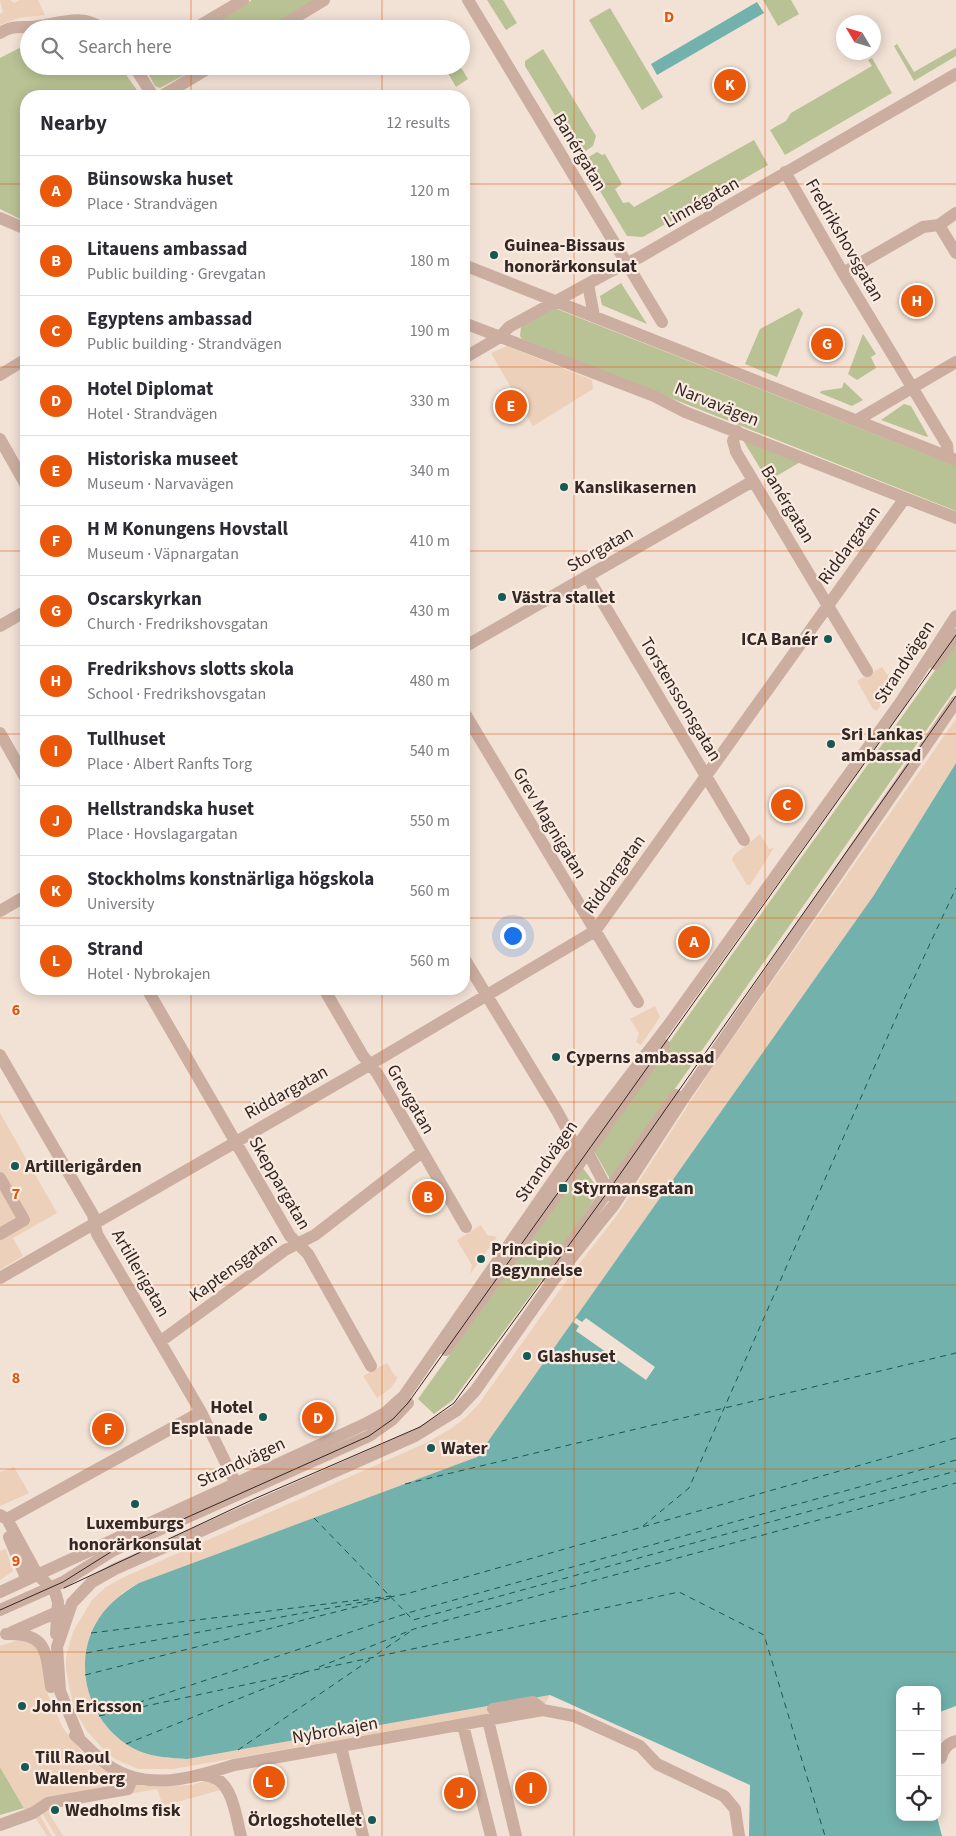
<!DOCTYPE html>
<html lang="en">
<head>
<meta charset="utf-8">
<style>
	:root { --surface:#fff; --page:#f7f7f7; --text:#2b2b33; --muted:#7c7c81; --line:#e1e1e2; --accent:#ea580c }
	body { margin:0; font-family:"Source Sans 3",sans-serif; background:var(--page); color:var(--text) }
	.controls { position:absolute; right:15px; bottom:15px; display:grid; overflow:hidden; border-radius:10px; box-shadow:0 2px 12px #0003 }
	.controls button { width:45px; height:45px; display:grid; place-items:center; padding:0; border:0; border-bottom:1px solid var(--line); background:var(--surface); color:var(--text); font:25px sans-serif }
	.compass { position:absolute; left:836px; top:15px; width:45px; height:45px; border-radius:50%; background:var(--surface); box-shadow:0 2px 12px #0003; rotate:308deg }
	.you { position:absolute; left:512px; top:935px; width:18px; height:18px; margin:-12px; border:4px solid #fff; border-radius:50%; background:#1a73e8; box-shadow:0 0 0 8px #1a73e833 }
	.badge { display:grid; place-items:center; width:32px; height:32px; border-radius:50%; background:var(--accent); color:#fff; font-size:16px; font-weight:700 }
	.pin { position:absolute; translate:-50% -50%; border:2px solid #fff; box-shadow:0 1px 5px #0006 }
	.list { margin:0; padding:0; list-style:none }
	h2 { display:flex; justify-content:space-between; align-items:center; height:65px; margin:0; padding:0 20px; font-size:21px }
	h2 small { font-size:16px; font-weight:400; color:var(--muted) }
	.list li { display:grid; grid-template-columns:32px 1fr auto; gap:15px; align-items:center; box-sizing:border-box; height:70px; padding:0 20px; border-top:1px solid var(--line) }
	.list b { display:block; font-size:19px; white-space:nowrap }
	.list p { margin:0; font-size:16px; white-space:nowrap; color:var(--muted) }
	.list em { font-size:16px; font-style:normal; color:var(--muted) }
	.icon { flex:none; width:28px; height:28px; fill:none; stroke:currentColor; stroke-width:2; stroke-linecap:round; stroke-linejoin:round }
	.map { position:relative; flex:none; width:956px; height:1836px; overflow:hidden }
	.search { position:absolute; background:var(--surface); box-shadow:0 2px 12px #0003; left:20px; top:20px; width:450px; height:55px; display:flex; align-items:center; gap:12px; box-sizing:border-box; padding:0 18px; border-radius:28px; color:var(--muted); font-size:19px }
	.panel { position:absolute; background:var(--surface); box-shadow:0 2px 12px #0003; left:20px; top:90px; width:450px; height:905px; border-radius:20px }
	.map>svg:first-child { display:block }
	.green { fill:#b9c294 }
	.plaza { fill:#ecd0ba }
	.water { fill:#72b1ac }
	.pier { fill:#f2e1d5 }
	.lines { fill:none; stroke-linecap:round; stroke-linejoin:round }
	.ferry { stroke:#175954; stroke-width:1; stroke-dasharray:6 5; stroke-linecap:butt }
	.minor { stroke:#cbaea0; stroke-width:12 }
	.tram { stroke:#342724; stroke-width:1 }
	.grid { fill:none; stroke:#df560d; stroke-width:1; stroke-opacity:0.55 }
	.poi-dot { fill:#175954; stroke:#faebe1; stroke-width:2 }
	.labels { text-anchor:middle; stroke-width:4.5; stroke-linejoin:round; paint-order:stroke }
	.street-label { font-size:18px; fill:#342724; stroke:#faebe1 }
	.poi-label { font-size:18px; font-weight:bold; fill:#342724; stroke:#faebe1; text-anchor:start }
	.grid-label { font-size:16px; text-anchor:middle; font-weight:bold; fill:#df560d; stroke:#faebe1; stroke-width:4.5; stroke-linejoin:round; paint-order:stroke }
</style>
</head>
<body>
<div class="map">
<svg width="956" height="1836" viewBox="0 0 956 1836">
	<rect width="100%" height="100%" fill="#f2e1d5"/>
	<path class="green" d="M252,0H316L266,29H203Z
		M487,0H503L517,23L506,30Z
		M763,0H791L799,14L778,26Z
		M610,8L663,97L642,110L589,20Z
		M29,43V66H120L141,96H26V222L0,209V58Z
		M897,44L914,72L956,48V56L914,81L894,46Z
		M543,49L596,136L593,146L579,155L525,66V61Z
		M872,58L892,93L785,155L770,130L786,121L791,113L872,66L868,60Z
		M144,66H201L160,88L155,86Z
		M444,66H460L468,79L456,87Z
		M754,140L768,165L643,237L627,236L582,161L597,152L602,155L605,154L622,184L615,189L623,203L629,202L634,207Z
		M621,283L647,324L602,305L600,296Z
		M799,308L803,313L777,377L745,364L760,329Z
		M552,309H557L956,466V511L522,339L520,336L521,326Z
		M863,334L876,354L871,357L876,368L857,380L848,374Z
		M844,382L863,400L852,406L820,393L821,391L842,388Z
		M904,404L911,406L928,436L927,437L881,420Z
		M741,437L802,461L768,481Z
		M956,641V688L611,1180L610,1179L593,1149Z
		M583,1168L597,1187L598,1194L557,1255L556,1261L453,1400L434,1414L418,1399Z
		M0,1767L24,1808L0,1815Z"/>
	<path class="plaza" d="M0,0H10L14,3L20,0H38L45,15L19,18L0,25V14L3,12Z
		M507,346L592,380L593,389L533,426L491,353Z
		M882,667L890,679L897,682L877,711L873,709L857,681Z
		M956,719V763L874,895L477,1457L139,1583L122,1593L101,1616L91,1633L86,1653L87,1685L99,1716L140,1751L168,1758L187,1759L238,1750L550,1695L545,1704L173,1769H138L115,1759L105,1751L87,1731L74,1709L66,1670V1657L73,1632L92,1600L106,1587L122,1578L428,1442L452,1428L465,1418L478,1405L569,1277L618,1214L714,1065Z
		M760,834L769,849L774,848L750,885H747L732,860L734,855Z
		M655,1006L660,1017L641,1045L636,1042L639,1033L630,1019Z
		M0,1113L57,1213L13,1238L23,1256L0,1270Z
		M481,1225L487,1235L497,1237L470,1274L472,1265L457,1240Z
		M387,1363L395,1376L398,1377L391,1388L377,1398L363,1376Z
		M14,1467L29,1493L0,1506V1472Z
		M6,1549L13,1571L0,1580V1551Z
		M25,1638L41,1650L48,1695L63,1728L82,1752L103,1770L130,1784L158,1787L192,1785L208,1780L220,1790L163,1806L157,1789L52,1807L49,1813L63,1836H56L42,1813L39,1814L52,1836H47L35,1817L30,1818L0,1767V1646Z"/>
	<path class="water" d="M757,2L764,13L657,75L651,64Z
		M956,763V1706L937,1713V1690H900V1817H937L942,1836H749L750,1785L550,1695L187,1759C171,1758 154,1757 139,1751C92,1730 71,1670 95,1625C105,1606 121,1594 139,1583L477,1457L874,895Z"/>
	<path class="pier" d="M576,1318L582,1322L586,1318L655,1367L646,1380L576,1331L579,1326L573,1322Z"/>
	<g class="lines">
		<path class="ferry" d="M405,1484L956,1353
			M314,1518L413,1620L956,1471
			M643,1526L689,1488L907,993L956,888
			M91,1633L391,1596
			M86,1653L406,1594L956,1438
			M377,1654L411,1631
			M319,1667L414,1629L956,1483
			M85,1675L391,1598
			M107,1713L411,1612L956,1460
			M99,1716L679,1592L764,1635L825,1836
			M126,1744L308,1671
			M238,1750L374,1657"/>
		<path class="minor" d="M468,0L662,322
			M194,29L243,0
			M276,29L324,0
			M0,33C11,26 18,27 30,27C55,26 80,11 103,29
			M134,66L153,96
			M162,96L212,66
			M785,172L843,273L947,445L948,456
			M0,218L26,229
			M939,225L956,253
			M464,265L956,460
			M843,273L923,227L939,225L956,213
			M588,284L594,316
			M464,323L654,396L685,412L956,518
			M464,358L500,337L509,327L611,271L640,257L956,74
			M0,375L26,359
			M857,420L956,362
			M737,431L733,441L736,452L867,671
			M0,439L26,485
			M587,576L744,840
			M0,626L26,611
			M464,647L753,481
			M935,664L956,635
			M464,712L638,1002
			M0,733L26,779
			M0,911L26,896
			M464,958L557,1111L570,1135L574,1152
			M147,989L290,1236L308,1254L371,1366
			M324,989L363,1056L377,1073L466,1227
			M0,1055L93,1215L97,1234L201,1412L236,1484
			M585,1147L610,1195
			M0,1178L24,1220L0,1234
			M547,1277L676,1095
			M0,1278L359,1071L595,931L905,498
			M161,1341L285,1250L315,1235L422,1152
			M446,1350L664,1045
			M0,1515L7,1519L37,1574L55,1592L58,1602L56,1634
			M7,1519L201,1412
			M9,1537L26,1578
			M0,1592L365,1424L385,1413L404,1396L592,1125L667,1027L900,703L956,616
			M0,1610L63,1582L114,1550L369,1436L393,1419L408,1403
			M12,1632L62,1610
			M6,1634C48,1632 46,1653 51,1687
			M493,1709L533,1702L543,1710
			M488,1720L516,1836
			M463,1725L491,1836
			M75,1735C86,1745 96,1757 109,1766C148,1792 193,1778 234,1765L543,1710L574,1716L640,1746L657,1764L724,1796L735,1809L739,1836
			M80,1740L60,1691L57,1647L72,1603L92,1582L115,1569L415,1436L456,1411L475,1391L552,1282L614,1205L683,1099L956,702
			M341,1747L363,1836
			M941,1758C943,1749 947,1743 956,1741
			M204,1775C233,1777 235,1814 241,1836
			M0,1825L33,1813L48,1803L128,1789L133,1777"/>
		<path class="tram" d="M64,1588L254,1499L420,1427L454,1403L604,1197L956,696
			M0,1610L63,1582L114,1550L369,1436L393,1419L408,1403L956,635"/>
	</g>
	<path class="grid" d="M191,0V29M382,0V29M574,0V1836M765,0V1836M191,66V96M382,66V96M0,184H26M464,184H956M0,367H26M464,367H956M0,551H26M464,551H956M0,734H26M464,734H956M0,918H26M464,918H956M191,989V1836M382,989V1836M0,1102H956M0,1285H956M0,1469H956M0,1652H956"/>
	<g class="poi-dot">
		<circle cx="494" cy="255" r="5"/>
		<circle cx="564" cy="487" r="5"/>
		<circle cx="502" cy="597" r="5"/>
		<circle cx="828" cy="639" r="5"/>
		<circle cx="831" cy="744" r="5"/>
		<circle cx="556" cy="1057" r="5"/>
		<circle cx="15" cy="1166" r="5"/>
		<rect x="558" y="1183" width="10" height="10" rx="2.5"/>
		<circle cx="481" cy="1259" r="5"/>
		<circle cx="527" cy="1356" r="5"/>
		<circle cx="263" cy="1417" r="5"/>
		<circle cx="431" cy="1448" r="5"/>
		<circle cx="135" cy="1504" r="5"/>
		<circle cx="22" cy="1706" r="5"/>
		<circle cx="25" cy="1767" r="5"/>
		<circle cx="55" cy="1810" r="5"/>
		<circle cx="372" cy="1820" r="5"/>
	</g>
	<g class="labels">
		<g class="street-label">
			<text transform="translate(580 152) rotate(59)" y="6">Banérgatan</text>
			<text transform="translate(701 202) rotate(-30)" y="6">Linnégatan</text>
			<text transform="translate(845 240) rotate(60)" y="6">Fredrikshovsgatan</text>
			<text transform="translate(717 404) rotate(22)" y="6">Narvavägen</text>
			<text transform="translate(788 504) rotate(59)" y="6">Banérgatan</text>
			<text transform="translate(849 545) rotate(-54)" y="6">Riddargatan</text>
			<text transform="translate(600 549) rotate(-30)" y="6">Storgatan</text>
			<text transform="translate(904 662) rotate(-57)" y="6">Strandvägen</text>
			<text transform="translate(681 699) rotate(59)" y="6">Torstenssonsgatan</text>
			<text transform="translate(550 823) rotate(59)" y="6">Grev Magnigatan</text>
			<text transform="translate(614 874) rotate(-54)" y="6">Riddargatan</text>
			<text transform="translate(286 1092) rotate(-29)" y="6">Riddargatan</text>
			<text transform="translate(411 1099) rotate(60)" y="6">Grevgatan</text>
			<text transform="translate(546 1161) rotate(-55)" y="6">Strandvägen</text>
			<text transform="translate(280 1183) rotate(60)" y="6">Skeppargatan</text>
			<text transform="translate(233 1267) rotate(-36)" y="6">Kaptensgatan</text>
			<text transform="translate(141 1273) rotate(60)" y="6">Artillerigatan</text>
			<text transform="translate(241 1462) rotate(-25)" y="6">Strandvägen</text>
			<text transform="translate(335 1730) rotate(-10)" y="6">Nybrokajen</text>
		</g>
		<g class="poi-label">
			<text x="504" y="251">Guinea-Bissaus<tspan x="504" dy="21">honorärkonsulat</tspan></text>
			<text x="574" y="493">Kanslikasernen</text>
			<text x="512" y="603">Västra stallet</text>
			<text x="818" y="645" text-anchor="end">ICA Banér</text>
			<text x="841" y="740">Sri Lankas<tspan x="841" dy="21">ambassad</tspan></text>
			<text x="566" y="1063">Cyperns ambassad</text>
			<text x="25" y="1172">Artillerigården</text>
			<text x="573" y="1194">Styrmansgatan</text>
			<text x="491" y="1255">Principio -<tspan x="491" dy="21">Begynnelse</tspan></text>
			<text x="537" y="1362">Glashuset</text>
			<text x="253" y="1413" text-anchor="end">Hotel<tspan x="253" dy="21">Esplanade</tspan></text>
			<text x="441" y="1454">Water</text>
			<text x="135" y="1529" text-anchor="middle">Luxemburgs<tspan x="135" dy="21">honorärkonsulat</tspan></text>
			<text x="32" y="1712">John Ericsson</text>
			<text x="35" y="1763">Till Raoul<tspan x="35" dy="21">Wallenberg</tspan></text>
			<text x="65" y="1816">Wedholms fisk</text>
			<text x="362" y="1826" text-anchor="end">Örlogshotellet</text>
		</g>
	</g>
	<g class="grid-label">
		<text x="669" y="22">D</text>
		<text x="16" y="1015">6</text>
		<text x="16" y="1199">7</text>
		<text x="16" y="1383">8</text>
		<text x="16" y="1566">9</text>
	</g>
</svg>
<div class="controls">
<button>+</button>
<button>−</button>
<button><svg class="icon" aria-label="locate" viewBox="0 0 24 24"><circle cx="12" cy="12" r="6"/><path d="M12 2v4M12 18v4M2 12h4M18 12h4"/></svg></button>
</div>
<svg class="compass" viewBox="-18 -18 36 36"><path d="M0-13l5 13h-10z" fill="#e53935"/><path d="M0 13l5-13h-10z" fill="#7c7c81"/></svg>
<div class="you"></div>
<div class="pin badge" style="left:694px;top:942px">A</div>
<div class="pin badge" style="left:428px;top:1197px">B</div>
<div class="pin badge" style="left:787px;top:805px">C</div>
<div class="pin badge" style="left:318px;top:1418px">D</div>
<div class="pin badge" style="left:511px;top:406px">E</div>
<div class="pin badge" style="left:108px;top:1429px">F</div>
<div class="pin badge" style="left:827px;top:344px">G</div>
<div class="pin badge" style="left:917px;top:301px">H</div>
<div class="pin badge" style="left:531px;top:1788px">I</div>
<div class="pin badge" style="left:460px;top:1793px">J</div>
<div class="pin badge" style="left:730px;top:85px">K</div>
<div class="pin badge" style="left:269px;top:1782px">L</div>
<div class="search"><svg class="icon" aria-label="search" viewBox="0 0 24 24"><circle cx="10" cy="10" r="6"/><path d="M15 15l6 6"/></svg>Search here</div>
<section class="panel">
<h2>Nearby<small>12 results</small></h2>
<ul class="list">
<li><span class="badge">A</span><div><b>Bünsowska huset</b><p>Place · Strandvägen</p></div><em>120 m</em></li>
<li><span class="badge">B</span><div><b>Litauens ambassad</b><p>Public building · Grevgatan</p></div><em>180 m</em></li>
<li><span class="badge">C</span><div><b>Egyptens ambassad</b><p>Public building · Strandvägen</p></div><em>190 m</em></li>
<li><span class="badge">D</span><div><b>Hotel Diplomat</b><p>Hotel · Strandvägen</p></div><em>330 m</em></li>
<li><span class="badge">E</span><div><b>Historiska museet</b><p>Museum · Narvavägen</p></div><em>340 m</em></li>
<li><span class="badge">F</span><div><b>H M Konungens Hovstall</b><p>Museum · Väpnargatan</p></div><em>410 m</em></li>
<li><span class="badge">G</span><div><b>Oscarskyrkan</b><p>Church · Fredrikshovsgatan</p></div><em>430 m</em></li>
<li><span class="badge">H</span><div><b>Fredrikshovs slotts skola</b><p>School · Fredrikshovsgatan</p></div><em>480 m</em></li>
<li><span class="badge">I</span><div><b>Tullhuset</b><p>Place · Albert Ranfts Torg</p></div><em>540 m</em></li>
<li><span class="badge">J</span><div><b>Hellstrandska huset</b><p>Place · Hovslagargatan</p></div><em>550 m</em></li>
<li><span class="badge">K</span><div><b>Stockholms konstnärliga högskola</b><p>University</p></div><em>560 m</em></li>
<li><span class="badge">L</span><div><b>Strand</b><p>Hotel · Nybrokajen</p></div><em>560 m</em></li>
</ul>
</section>
</div>
</body>
</html>
